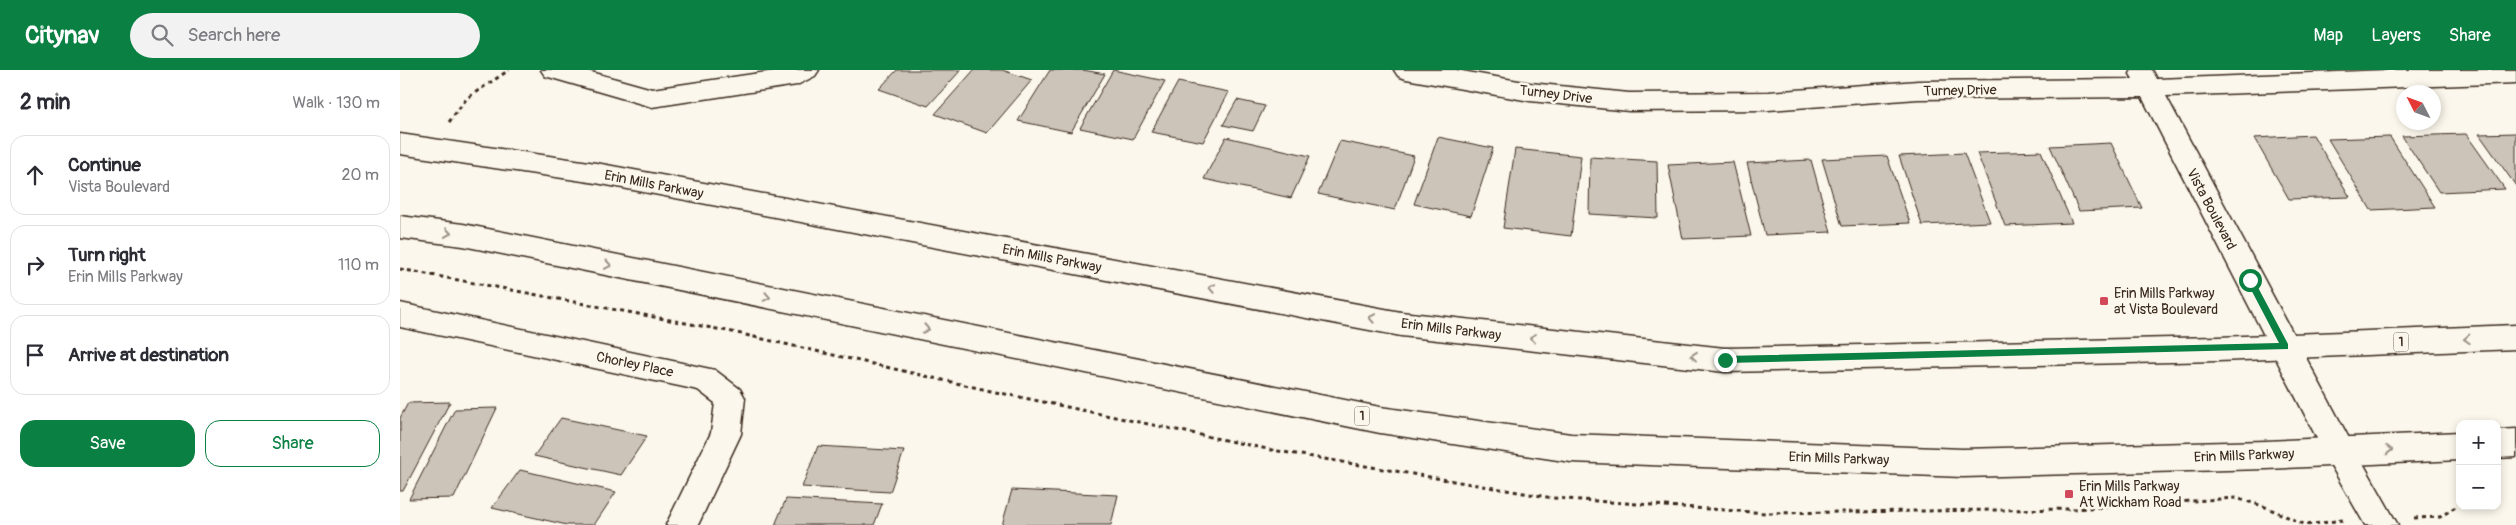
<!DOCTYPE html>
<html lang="en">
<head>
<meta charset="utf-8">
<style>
	:root { --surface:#fff; --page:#f2f2f3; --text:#2b2b33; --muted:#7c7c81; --line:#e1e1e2; --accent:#0b8043 }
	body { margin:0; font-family:Pangolin,sans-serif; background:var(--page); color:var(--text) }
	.controls { position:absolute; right:15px; bottom:15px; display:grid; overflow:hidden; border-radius:10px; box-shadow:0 2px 8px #0003 }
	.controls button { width:45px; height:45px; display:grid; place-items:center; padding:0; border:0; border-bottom:1px solid var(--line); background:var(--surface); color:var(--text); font:25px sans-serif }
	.compass { position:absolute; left:1996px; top:15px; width:45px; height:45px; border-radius:50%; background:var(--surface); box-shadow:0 2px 8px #0003; rotate:312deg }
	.stop { position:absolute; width:15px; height:15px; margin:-11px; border:4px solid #0b8043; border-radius:50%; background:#fff }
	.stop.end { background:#0b8043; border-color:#fff; box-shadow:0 1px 5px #0008 }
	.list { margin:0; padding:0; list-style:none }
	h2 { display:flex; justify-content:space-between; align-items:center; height:65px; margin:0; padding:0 20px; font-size:21px }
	h2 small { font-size:16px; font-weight:400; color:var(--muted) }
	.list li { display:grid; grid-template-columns:32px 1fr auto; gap:15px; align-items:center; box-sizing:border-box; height:80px; margin:0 10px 10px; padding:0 10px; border:1px solid var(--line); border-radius:15px }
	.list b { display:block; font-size:19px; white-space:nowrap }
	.list p { margin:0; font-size:16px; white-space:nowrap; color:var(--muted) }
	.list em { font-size:16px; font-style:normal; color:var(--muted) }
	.actions { display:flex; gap:10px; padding:15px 20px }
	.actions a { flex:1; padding:11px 0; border:1px solid var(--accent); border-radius:15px; text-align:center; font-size:18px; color:var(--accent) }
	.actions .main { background:var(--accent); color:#fff }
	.icon { flex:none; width:28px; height:28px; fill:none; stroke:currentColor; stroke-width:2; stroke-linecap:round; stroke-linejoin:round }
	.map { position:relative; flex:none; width:2116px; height:455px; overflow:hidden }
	header { display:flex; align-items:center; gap:30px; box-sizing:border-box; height:70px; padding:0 25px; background:var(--accent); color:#fff }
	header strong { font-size:24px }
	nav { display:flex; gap:28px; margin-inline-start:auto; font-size:18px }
	.search { width:350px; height:45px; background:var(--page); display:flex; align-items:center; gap:12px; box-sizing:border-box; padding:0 18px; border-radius:28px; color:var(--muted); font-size:19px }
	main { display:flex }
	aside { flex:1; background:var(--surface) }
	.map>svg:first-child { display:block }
	.building { fill:#ccc4b9; stroke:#3b2a1e }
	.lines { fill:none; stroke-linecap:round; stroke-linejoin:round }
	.minor-casing { stroke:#3b2a1e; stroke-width:3 }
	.major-casing { stroke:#3b2a1e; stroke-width:3 }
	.path { stroke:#3b2a1e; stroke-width:3; stroke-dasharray:4 4; stroke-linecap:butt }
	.minor { fill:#fbf7ec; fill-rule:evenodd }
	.major { fill:#fbf7ec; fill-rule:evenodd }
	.oneway { stroke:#9b9085 }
	.route { fill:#0b8043 }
	.poi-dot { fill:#d1495b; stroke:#fbf7ec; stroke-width:2 }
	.labels { text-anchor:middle; stroke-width:5; stroke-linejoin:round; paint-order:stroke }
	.shield { fill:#fbf7ec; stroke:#75685c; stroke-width:1 }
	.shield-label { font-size:12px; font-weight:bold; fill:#3b2a1e }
	.street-label { font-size:14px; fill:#3b2a1e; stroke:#fbf7ec }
	.poi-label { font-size:14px; fill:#3b2a1e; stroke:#fbf7ec; text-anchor:start }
</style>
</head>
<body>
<header>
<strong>Citynav</strong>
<div class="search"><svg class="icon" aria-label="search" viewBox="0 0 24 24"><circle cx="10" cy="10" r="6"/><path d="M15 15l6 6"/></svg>Search here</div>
<nav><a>Map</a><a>Layers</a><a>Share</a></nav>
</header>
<main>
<aside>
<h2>2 min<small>Walk · 130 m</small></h2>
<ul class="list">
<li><svg class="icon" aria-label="ahead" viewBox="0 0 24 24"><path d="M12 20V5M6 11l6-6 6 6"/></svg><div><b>Continue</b><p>Vista Boulevard</p></div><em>20 m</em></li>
<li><svg class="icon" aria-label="right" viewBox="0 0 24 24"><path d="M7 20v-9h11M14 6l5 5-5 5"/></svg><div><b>Turn right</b><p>Erin Mills Parkway</p></div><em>110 m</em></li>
<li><svg class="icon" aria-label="arrive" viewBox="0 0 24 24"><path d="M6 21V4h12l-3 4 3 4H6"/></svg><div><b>Arrive at destination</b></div></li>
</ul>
<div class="actions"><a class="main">Save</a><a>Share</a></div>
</aside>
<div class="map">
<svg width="2116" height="455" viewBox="0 0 2116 455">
	<rect width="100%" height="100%" fill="#fbf7ec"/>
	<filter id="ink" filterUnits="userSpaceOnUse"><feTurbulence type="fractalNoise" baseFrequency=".02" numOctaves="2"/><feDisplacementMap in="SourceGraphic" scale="10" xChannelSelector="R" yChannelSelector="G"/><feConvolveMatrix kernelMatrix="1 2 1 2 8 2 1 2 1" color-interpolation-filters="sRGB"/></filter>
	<g filter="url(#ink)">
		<path class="building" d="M497,0H561L528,36L479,19Z
			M574,0H602L632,10L587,63L535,44Z
			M650,0H683L705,4L671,62L618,51Z
			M713,0L765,11L733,69L680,58Z
			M778,12L829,22L803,72L751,62Z
			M837,30L865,36L853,61L823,55Z
			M2116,63V116L2079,64Z
			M2066,64L2105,119L2039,122L2002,66Z
			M1913,65L1950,127L1889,129L1854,68Z
			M826,67L910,86L891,128L804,109Z
			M1038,67L1093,78L1071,146L1014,134Z
			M1990,67L2035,137L1971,140L1928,69Z
			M940,71L1014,86L995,140L918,124Z
			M1711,73L1742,138L1679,141L1650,76Z
			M1115,79L1181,86L1171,166L1103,158Z
			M1641,81L1672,153L1605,156L1577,83Z
			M1564,83L1590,152L1522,155L1499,86Z
			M1487,86L1510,153L1442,156L1422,89Z
			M1190,87L1257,91L1258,148L1189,144Z
			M1411,90L1431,162L1365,165L1347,93Z
			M1333,92L1351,166L1283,169L1268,95Z
			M50,332L3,421H0V348L8,333Z
			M97,338L54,428L9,429L55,339Z
			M161,348L247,366L221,405L134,386Z
			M418,376L504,381L490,422L402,417Z
			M120,400L216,422L194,455H167L92,438Z
			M612,420L718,425L711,455H602Z
			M386,429L482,434L474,455H375Z"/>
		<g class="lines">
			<g class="minor-casing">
				<path id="minor" d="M141,0H184L252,19L381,0H419L415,6L397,15L252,37L145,6Z
					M994,0H1056L1130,13L1229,23L1368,22L1518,11L1733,9L1730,4L1732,0H1752L1757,9L1989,0H2116V13L1766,26L1951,372L1998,455H1965L1929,392L1742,27L1518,29L1368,40L1229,41L1130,31L1006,9L998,6Z
					M0,233L315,300L340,319L345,328L341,364L298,455H266L311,363L315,333L298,320L0,257Z"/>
			</g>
			<g class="major-casing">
				<path id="major" d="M0,64L196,93L1001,242L1325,278L1818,267L2116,255V279L1818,291L1325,302L1001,266L196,113L0,84Z
					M0,146L63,154L980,337L1171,364L1563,379L1866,371L2060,362V390L1866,399L1563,407L1171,392L980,363L63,176L0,168Z
					M2116,359V387L2097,388V360Z"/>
			</g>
			<path class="path" d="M49,52L67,28L109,0
				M0,199L328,261L591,321L872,380L1153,428L1366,443L1674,439L1836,428L1863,436L1906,455L1943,450
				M2014,448L2040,447L2060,434"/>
			<use href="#minor" class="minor"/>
			<use href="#major" class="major"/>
		</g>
		<defs><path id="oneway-chevron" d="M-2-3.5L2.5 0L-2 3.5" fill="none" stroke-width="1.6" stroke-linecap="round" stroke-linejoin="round" transform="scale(1.25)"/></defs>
		<g class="oneway">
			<use href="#oneway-chevron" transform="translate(48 163) rotate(8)"/>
			<use href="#oneway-chevron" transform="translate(208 195) rotate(11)"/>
			<use href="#oneway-chevron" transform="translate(812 218) rotate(-169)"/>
			<use href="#oneway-chevron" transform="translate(367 227) rotate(11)"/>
			<use href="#oneway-chevron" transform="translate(972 248) rotate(-169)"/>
			<use href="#oneway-chevron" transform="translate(526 259) rotate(11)"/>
			<use href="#oneway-chevron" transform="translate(1133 268) rotate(-174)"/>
			<use href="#oneway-chevron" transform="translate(2067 269) rotate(177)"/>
			<use href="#oneway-chevron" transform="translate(1294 286) rotate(-174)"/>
			<use href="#oneway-chevron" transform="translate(1989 380) rotate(-2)"/>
		</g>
	</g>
	<path class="route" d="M1850,207L1853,208L1888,274V279L1325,293L1321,290L1325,286L1879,273L1846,210Z"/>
	<g class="poi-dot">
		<rect x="1699" y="226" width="10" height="10" rx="2.5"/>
		<rect x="1664" y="419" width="10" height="10" rx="2.5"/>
	</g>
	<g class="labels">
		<g class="shield">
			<rect x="1993.5" y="262.5" width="15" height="19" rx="4"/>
			<rect x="954.5" y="336.5" width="15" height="19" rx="4"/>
		</g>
		<g class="shield-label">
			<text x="2001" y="276">1</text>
			<text x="962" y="350">1</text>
		</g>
		<g class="street-label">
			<text transform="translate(1560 20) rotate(-1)" y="5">Turney Drive</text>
			<text transform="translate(1156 24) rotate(7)" y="5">Turney Drive</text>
			<text transform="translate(254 114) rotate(11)" y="5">Erin Mills Parkway</text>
			<text transform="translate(1812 139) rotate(62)" y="5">Vista Boulevard</text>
			<text transform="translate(652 188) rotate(11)" y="5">Erin Mills Parkway</text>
			<text transform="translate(1051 259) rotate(7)" y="5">Erin Mills Parkway</text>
			<text transform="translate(235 294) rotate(12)" y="5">Chorley Place</text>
			<text transform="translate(1844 385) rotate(-2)" y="5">Erin Mills Parkway</text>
			<text transform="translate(1439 388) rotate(2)" y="5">Erin Mills Parkway</text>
		</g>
		<g class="poi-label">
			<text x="1714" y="228">Erin Mills Parkway<tspan x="1714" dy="16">at Vista Boulevard</tspan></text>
			<text x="1679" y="421">Erin Mills Parkway<tspan x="1679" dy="16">At Wickham Road</tspan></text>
		</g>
	</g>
</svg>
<div class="controls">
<button>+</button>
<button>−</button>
</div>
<svg class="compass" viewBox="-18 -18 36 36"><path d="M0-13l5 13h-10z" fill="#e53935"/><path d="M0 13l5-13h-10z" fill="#7c7c81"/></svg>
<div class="stop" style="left:1850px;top:210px"></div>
<div class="stop end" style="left:1325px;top:290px"></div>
</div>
</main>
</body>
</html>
